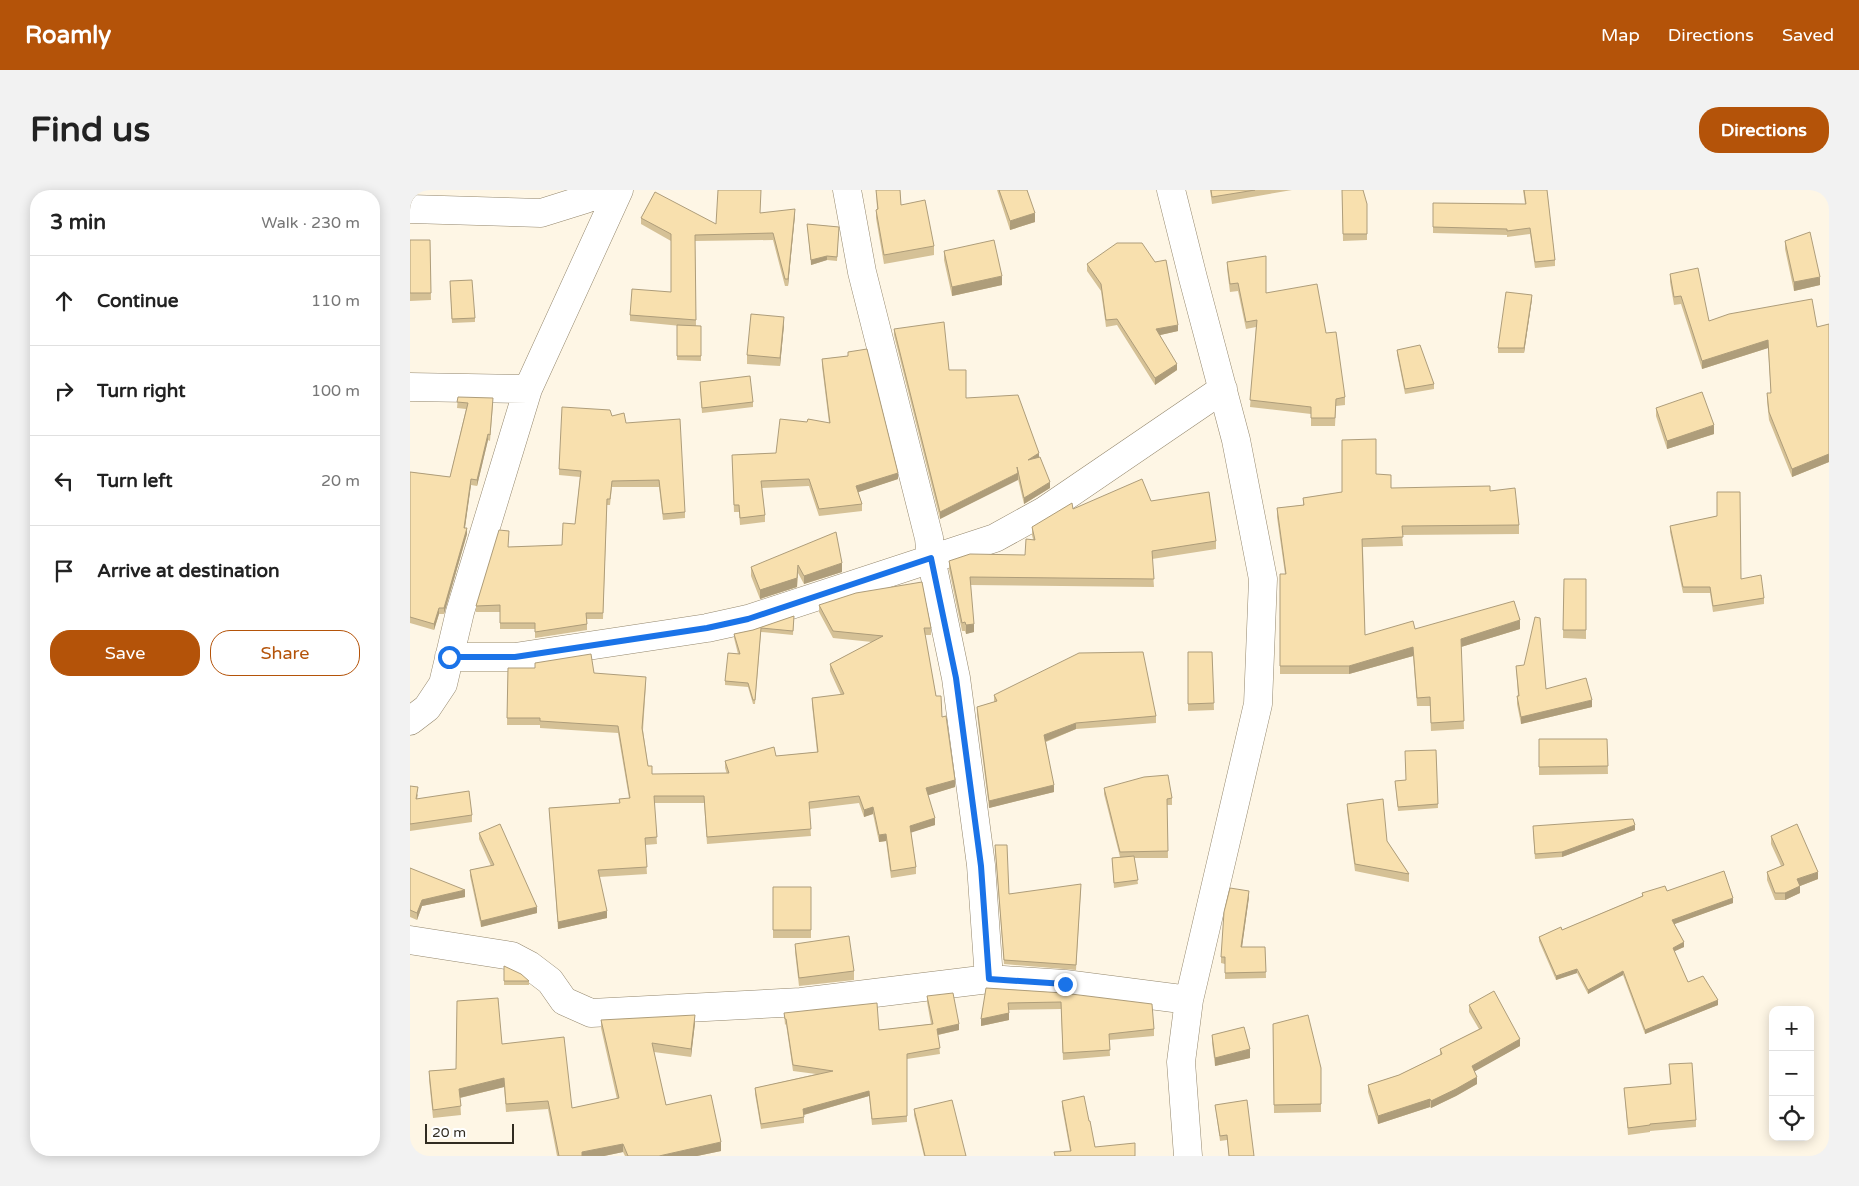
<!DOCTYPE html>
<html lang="en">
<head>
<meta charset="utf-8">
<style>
	:root { --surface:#fff; --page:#f2f2f2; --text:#222; --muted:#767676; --line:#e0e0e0; --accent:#b45309 }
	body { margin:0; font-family:"Varela Round",sans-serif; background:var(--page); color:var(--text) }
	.controls { position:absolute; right:15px; bottom:15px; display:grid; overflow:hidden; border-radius:10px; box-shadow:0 2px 12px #0003 }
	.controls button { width:45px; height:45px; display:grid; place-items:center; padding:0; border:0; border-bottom:1px solid var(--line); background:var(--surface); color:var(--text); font:25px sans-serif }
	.scale { position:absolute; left:15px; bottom:12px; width:89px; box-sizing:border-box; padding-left:5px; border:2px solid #312c21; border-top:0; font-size:14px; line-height:18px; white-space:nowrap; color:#312c21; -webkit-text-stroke:4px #fff; paint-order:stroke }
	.stop { position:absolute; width:15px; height:15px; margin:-11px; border:4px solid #1a73e8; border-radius:50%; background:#fff }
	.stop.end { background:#1a73e8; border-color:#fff; box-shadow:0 1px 5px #0008 }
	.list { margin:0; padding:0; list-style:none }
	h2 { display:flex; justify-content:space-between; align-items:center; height:65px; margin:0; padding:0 20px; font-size:21px }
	h2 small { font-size:16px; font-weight:400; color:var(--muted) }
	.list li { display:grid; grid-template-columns:32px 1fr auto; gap:15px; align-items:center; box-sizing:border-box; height:90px; padding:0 20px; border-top:1px solid var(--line) }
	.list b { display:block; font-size:19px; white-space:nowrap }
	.list em { font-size:16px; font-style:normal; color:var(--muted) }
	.actions { display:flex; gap:10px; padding:15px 20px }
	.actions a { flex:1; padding:11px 0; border:1px solid var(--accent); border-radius:20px; text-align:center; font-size:18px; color:var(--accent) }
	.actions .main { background:var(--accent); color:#fff }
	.icon { flex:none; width:28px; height:28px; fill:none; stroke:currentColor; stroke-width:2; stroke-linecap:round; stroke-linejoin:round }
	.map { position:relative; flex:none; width:1419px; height:966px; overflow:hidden; border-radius:20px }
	header { display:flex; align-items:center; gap:30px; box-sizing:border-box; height:70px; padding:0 25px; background:var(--accent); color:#fff }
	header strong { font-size:24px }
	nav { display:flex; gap:28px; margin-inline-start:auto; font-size:18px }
	.intro { display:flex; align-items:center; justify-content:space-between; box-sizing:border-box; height:120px; padding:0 30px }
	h1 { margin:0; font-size:35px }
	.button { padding:12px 22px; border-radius:20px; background:var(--accent); color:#fff; font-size:18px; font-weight:700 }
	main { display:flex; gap:30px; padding:0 30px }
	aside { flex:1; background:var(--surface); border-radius:20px; box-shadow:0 2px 12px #0003 }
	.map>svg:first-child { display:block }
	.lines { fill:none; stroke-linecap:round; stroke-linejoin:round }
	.minor-casing { stroke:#94876d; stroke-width:29 }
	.minor { stroke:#fff; stroke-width:28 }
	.wall { fill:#d5c196 }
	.shaded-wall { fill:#ae9d7a }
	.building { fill:#f8e0ae; stroke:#ae9d7a }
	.route { stroke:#1a73e8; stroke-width:6 }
</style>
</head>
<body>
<header>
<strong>Roamly</strong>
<nav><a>Map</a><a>Directions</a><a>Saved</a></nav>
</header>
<div class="intro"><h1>Find us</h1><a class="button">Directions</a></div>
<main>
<aside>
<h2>3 min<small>Walk · 230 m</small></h2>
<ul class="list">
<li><svg class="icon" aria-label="ahead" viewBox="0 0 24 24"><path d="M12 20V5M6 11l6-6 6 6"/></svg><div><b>Continue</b></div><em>110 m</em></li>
<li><svg class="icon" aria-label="right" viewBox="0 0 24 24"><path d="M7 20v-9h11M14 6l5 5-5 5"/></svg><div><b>Turn right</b></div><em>100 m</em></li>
<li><svg class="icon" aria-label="left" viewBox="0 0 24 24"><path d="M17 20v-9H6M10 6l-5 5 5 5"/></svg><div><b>Turn left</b></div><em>20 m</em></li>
<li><svg class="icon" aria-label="arrive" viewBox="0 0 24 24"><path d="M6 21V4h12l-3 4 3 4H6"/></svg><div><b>Arrive at destination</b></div></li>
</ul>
<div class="actions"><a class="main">Save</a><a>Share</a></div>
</aside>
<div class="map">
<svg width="1419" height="966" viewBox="0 0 1419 966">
	<rect width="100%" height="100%" fill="#fef6e5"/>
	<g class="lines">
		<g class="minor-casing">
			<path id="minor" d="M437,0L452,82L519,348L521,368L546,488L571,675L579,789
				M761,0L783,88L826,250L853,389L848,514L779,810L771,872L778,966
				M0,19L131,23L176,9L193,0
				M0,197L118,199
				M39,467H105L297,438L338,429L585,348L634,321L813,199
				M0,531L17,518L33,494L50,422L118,199L209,0
				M0,750L102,766L119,775L140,791L154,811L181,823L391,812L579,789L655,794L779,810"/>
		</g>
		<use href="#minor" class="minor"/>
	</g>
	<path class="wall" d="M466,0H490L491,15L524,56V65L474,74L466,28V20L467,19Z
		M587,0H617L625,32L600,40Z
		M800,0H882L802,14Z
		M932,0L957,14V50L933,51Z
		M1113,0H1137L1145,70V76L1125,78L1120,44L1097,47V45L1023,43V13L1115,14Z
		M350,23L385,25L378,96H375L363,50L285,51L286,136H291V171L267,170V135L271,136L220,131V125L261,102V51L231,34V28L306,34Z
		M397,34L429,37L427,71L417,70L401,75Z
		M0,50H20L21,110L0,111Z
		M1375,51L1410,95L1384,101L1375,59Z
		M534,61L592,95L542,106L534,70Z
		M817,72L856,103L916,143L935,207V215L926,216L925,236H901V224L840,217L846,137L836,139L828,101L820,102L817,79Z
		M677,74L768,141L750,145L767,180L745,195L707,135L696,137L691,101L677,81Z
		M1260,84L1299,131L1407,137L1419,134V272L1382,287L1359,230L1357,211V203H1361L1358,158L1292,179L1271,114L1264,115L1260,92Z
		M40,96L65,128V132L42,133Z
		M1122,109L1114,163H1088V158Z
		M374,135L370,176L337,174V165Z
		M484,139L539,180L556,208L629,267L640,298L614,314L608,289L530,329L484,145Z
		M987,160L1024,194V199L995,204L987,164Z
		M438,162L488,289L448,302L452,314V321L409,326L399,296L352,298L355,325V332L330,335L329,322H324L322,265L366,263L419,233L412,176V169L438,166Z
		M290,196L343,212V217L292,223Z
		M48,207L83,214L80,251L78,250L67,296L61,295L55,338L57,344L34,424H29L24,440L0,433V282L40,287L56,219L47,218Z
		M1246,218L1304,244L1257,259L1246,226Z
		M202,226L216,233L275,322V328L253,330L249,297H202L200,315H197L193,429H177V440L125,448V439H90V422H66V416L98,357L152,355L165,334L170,287L149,285V279Z
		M966,284L981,298L1080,301L1109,335V344L992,345L993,356L953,357L955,445L1005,439H1110L1051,457L1054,539L1021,541L1020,516H1007L1003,466L939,484H870V384H875L867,327V318L893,315V308L932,302Z
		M741,311L806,351V359L742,369L744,397L560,395L564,442L556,444L555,441H552L539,379V371L615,365L623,349L622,345V337L663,319Z
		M1307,326L1331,389L1354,408V414L1303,422L1300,403H1273L1260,342V336Z
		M432,373V382L394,394L388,383L387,397L350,409L341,386V377Z
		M1154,389H1176V449L1153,448Z
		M409,415L521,438V445H515L526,506L532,527L545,597L518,605L525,635L501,642L506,677V684L481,688L476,651L469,652L463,624L454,627L449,613L399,619L401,646L297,654L294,613H244L247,654L235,655L237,684L189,687L197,728L148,739L139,618L209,613L219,608L208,543L130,538V535H97L98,478L184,483L236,494L233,540L238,576L242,584H317L315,578V571L407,562L402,515V508L431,505L420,481V474L462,452L423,448L409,422Z
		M384,426L383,445L351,442L345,514H343L338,497L315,495V491L328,464L324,448V444L343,440Z
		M778,462H802L804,520L778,521Z
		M1106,476L1136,499L1182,517L1111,534L1107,514V506H1108Z
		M584,505L746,526V533L666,539L636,552L644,602L579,618L567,524V517L584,512Z
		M1129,549H1197L1198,584L1129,585Z
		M1026,560L1028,618L988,621L985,591L996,590Z
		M0,596L8,605L7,609L62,625V632L0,641Z
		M694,598L762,608V615H757L758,668H724L728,694L704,698L702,668L710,667L694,604Z
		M937,614L977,651L999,684V692L945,681L937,621Z
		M1225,640L1152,667L1125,669L1123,641Z
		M69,643L127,723L71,737L60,686V680L81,676L69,649Z
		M1361,646L1408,689L1390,696V703L1375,710H1365L1357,690V682L1371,676L1361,654Z
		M585,659L599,704L671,698L666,780L594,774Z
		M0,678L55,707L12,716L7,730L0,727Z
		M363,697H401V748H363Z
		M1257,701L1323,713L1264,734L1274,757L1264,761L1278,792L1308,815L1235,844L1213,785L1178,804L1167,783L1146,790L1129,751V747L1152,740L1232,706V703Z
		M839,707L832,757H855L856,788L815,789V774L811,773V767Z
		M385,754L444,781V790L389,796L385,762Z
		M94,776L119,791V795H94Z
		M576,798L653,803L744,839V846L699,850L700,866L653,870L651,819L599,820V830L571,836Z
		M517,806L549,840L528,845L530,864L497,869V932L462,935L459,906L394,925V933L351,939L345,904V898L406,884L383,881L376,834L375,835L374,823L469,840L521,834L517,812Z
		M1059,815L1110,856L1064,881L1067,894L1046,906L1021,918L1020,917L968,934L958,902V895L989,885L1030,865V859L1069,839L1059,822Z
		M191,830L285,833L281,867L244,862L256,915L311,961L287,966H215L213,962L194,966H147L138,919L96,922L94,897L50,908L51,925L23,928L19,890V881L46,879L92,854L162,918L207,909L191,838Z
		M863,834L911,878V922L864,923Z
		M802,845L840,868L805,876L802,853Z
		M1259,874L1286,930V937L1240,941V942L1218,945L1214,898L1260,894Z
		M652,911L679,931L685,957L660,961L652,917Z
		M805,915L844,966H819L817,950L810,951Z
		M504,919L556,966H514L504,925Z"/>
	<path class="shaded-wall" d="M385,19V25L378,96V89Z
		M625,23V32L600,40V31Z
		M417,66V70L401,75V70Z
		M592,86V95L542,106V97Z
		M1410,87V95L1384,101V92Z
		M1122,105V109L1114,163V158Z
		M374,127V135L370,176V168Z
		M768,135V141L746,146V139Z
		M1358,150V158L1292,179V171Z
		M767,174V180L745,195V188Z
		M1304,235V244L1257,259V251Z
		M78,244V250L67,296V290Z
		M629,263V269L618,270Z
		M1419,264V272L1382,287V279Z
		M488,283V289L446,303V296Z
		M608,283V290L530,329V322Z
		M61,289V295L54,344V338Z
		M640,292V298L614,314V308Z
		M57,338V344L34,424V418Z
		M432,373V382L394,394V386Z
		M388,375L387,397L350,409V400Z
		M29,418V424L24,440V434Z
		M1110,430V439L1051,457V449Z
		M564,434V442L556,444V435Z
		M1003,457V466L939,484V476Z
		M1182,510V517L1111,534V527Z
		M666,533V539L634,552V545Z
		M545,590V597L516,606V598Z
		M644,595V602L579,618V611Z
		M463,617V624L454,627V620Z
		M525,628V635L500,643V636Z
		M1225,635V640L1152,667V662Z
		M476,644V651L469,652V645Z
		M1408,682V689L1390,696V703L1375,710V703L1387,689Z
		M55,700V707L12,716L7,730V723L12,710Z
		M839,701V707L831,764V757Z
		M1323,708V713L1262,735V730Z
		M127,717V723L71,737V731Z
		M197,721V728L148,739V732Z
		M1274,752V757L1263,762V758Z
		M1167,779V783L1146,790V786Z
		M1213,781V785L1178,804V800Z
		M1308,810V815L1235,844V840Z
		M599,823V830L571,836V829Z
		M285,825V833L281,867V859Z
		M549,834V840L527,845V839Z
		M1110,849V856L1062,883V876Z
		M840,859V868L805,876V868Z
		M1067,887V894L1046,906L1021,918V911Z
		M94,888V897L49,908V899Z
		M459,901V906L393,925V919Z
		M1020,909V917L968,934V926Z
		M311,952V961L287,966H249Z
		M213,954V962L194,966H172V962Z"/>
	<path class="building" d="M308,0H351L350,23L385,19L378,89H375L363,43L285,45L286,130L220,125L222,99L261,102V44L231,28L245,2L306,34Z
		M466,0H490L491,15L515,10L524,56L474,65L466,20L468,19Z
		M589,0H617L625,23L600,31Z
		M801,0H845L802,7Z
		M932,0H953L957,14V44H933Z
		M1114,0H1137L1145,70L1125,72L1120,38L1097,41V39L1023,37V13L1116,14Z
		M397,34L429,37L427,67L417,66L401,70Z
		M1400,42L1410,87L1384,92L1375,51Z
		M0,50H20L21,103H0Z
		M584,50L592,86L542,97L534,61Z
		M707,53H732L745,72L756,70L768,135L746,139L767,174L745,188L707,129L696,130L691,94L677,74Z
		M856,66V103L907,94L916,143L926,142L935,207L926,209L925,228H901V217L840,210L847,130L836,132L828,93L820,94L817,72Z
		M1288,78L1299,131L1319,124L1402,109L1407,137L1419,134V264L1382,279L1359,222L1357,203H1361L1358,150L1292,171L1271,106L1264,107L1260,84Z
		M62,90L65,128L42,129L40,91Z
		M1096,102L1122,105L1114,158H1088Z
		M341,124L374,127L370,168L337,165Z
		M534,132L539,180H556V208L608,205L629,263L618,270L630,267L640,292L614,308L607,277L608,283L530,322L484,139Z
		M267,135L291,136V166H267Z
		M1010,155L1024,194L995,199L987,160Z
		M457,159L488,283L446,296L452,314L409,319L399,289L351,291L355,325L330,328L329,315H324L322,265L366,263L370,229L397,232L398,229L420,233L412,169L438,166V162Z
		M340,186L343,212L292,218L290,192Z
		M1292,202L1304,235L1257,251L1246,218Z
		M48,207L83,208L80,245L78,244L67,290L61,289L54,338H57L34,418H29L24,434L0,427V282L40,287L58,213L47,212Z
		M152,217L200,220L202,226L214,223L216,233L270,229L275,322L253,324L249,290L202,291L200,309H197L193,423H176L177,434L125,442V433H90V415L66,416L89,340L99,341L98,357L152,355L153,333L165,334L171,281L149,279Z
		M966,249V284L981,285V298L1080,296V301L1105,298L1109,335L992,336L993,347L952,349L955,445L1003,431L1005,439L1104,411L1110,430L1051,449L1054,531L1021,533L1020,507L1007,508L1003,457L939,476H870V384H876L867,318L894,315L893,308L932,302V250Z
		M732,289L741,311L799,302L806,351L742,361L744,389L560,387L564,434L556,435L555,432L552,433L539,371L560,364L615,365L616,349L625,350L622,337L662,313L663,319Z
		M1307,302H1330L1331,389L1351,385L1354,408L1303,416L1300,397H1273L1260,336L1307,326Z
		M426,342L432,373L394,386L388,375L387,388L350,400L341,377Z
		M1154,389H1176V440H1153Z
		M512,392L521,438H514L526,506H531L532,527L536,526L545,590L516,598L525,628L500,636L506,677L481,681L476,644L469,645L463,617L454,620L449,606L399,612L401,639L297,647L294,606H244L247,647L235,648L237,677L188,680L197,721L148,732L139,618L210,613L209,609L220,608L208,536L130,531V528H97L98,478H125V473L181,464L184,483L236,487L232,538L238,576H242V584L319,583L315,571L364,557L366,566L408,562L402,508L434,504L420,474L473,446L423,441L409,415L446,403Z
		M384,426L383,441L351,438L345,510H343L338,493L315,491L318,463L330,464L324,444L343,440Z
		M1125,427L1130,428L1136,499L1176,488L1182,510L1111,527L1107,506H1109L1106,476L1114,475Z
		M733,462L746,526L666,533L634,545L644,595L579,611L567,517L587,511L584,505L669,463Z
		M778,462H802L804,513L778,514Z
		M1129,549H1197L1198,576L1129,577Z
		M1026,560L1028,614L988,617L985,591L996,590L995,561Z
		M758,585L762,608L757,609L758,661L710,662L694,598L734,587Z
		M0,596L8,597L6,609L59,601L62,625L0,634Z
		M973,609L977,651L999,684L945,674L937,614Z
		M1223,629L1225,635L1152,662L1125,664L1123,636Z
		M90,634L127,717L71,731L60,680L84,675L69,643Z
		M1387,634L1408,682L1387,689L1390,696L1375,703H1365L1357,682L1374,675L1361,646Z
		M585,655H597L599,704L671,694L666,775L594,770Z
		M724,666L728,690L704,693L702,668Z
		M0,678L55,700L12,710L7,723L0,720Z
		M1314,681L1323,708L1262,730L1274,752L1263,758L1278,792L1293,786L1308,810L1235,840L1213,781L1178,800L1167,779L1146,786L1129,747L1151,737L1152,740L1233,706L1232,703L1255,696L1257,701Z
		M363,697H401V740H363Z
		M820,698L839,701L831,757H855L856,782L815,783V767H811L814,722Z
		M439,746L444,781L389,788L385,754Z
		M94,776L111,784L119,791H94Z
		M576,798L653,803L742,814L744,839L699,844L700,860L653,863L651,812L598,813L599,823L571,829Z
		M1084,801L1110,849L1062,876L1067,887L1046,899L1021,911L1020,909L968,926L958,895L989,885L1032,864L1030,859L1072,838L1059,815Z
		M543,803L549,834L527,839L530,858L497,864V926L462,929L459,901L393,919L394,927L351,934L345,898L423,881L383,875L376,829H375L374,823L467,813L469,840L523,834L517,806Z
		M88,808L92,854L154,847L162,918L209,908L191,830L285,825L281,859L242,853L256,915L301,905L311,952L249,966H218L213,954L172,962V966H149L138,911L96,914L94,888L49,899L51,916L23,920L19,881L46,879L47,811Z
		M898,825L911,878V914L864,915L863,834Z
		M834,837L840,859L805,868L802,845Z
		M1282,873L1286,930L1240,934V935L1218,938L1214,898L1261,894L1259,874Z
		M674,906L679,931H680L685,957L725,953V966H645L644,962L661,961L652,911Z
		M542,910L556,966H515L504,919Z
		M837,910L844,966H819L817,945L810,946L805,915Z"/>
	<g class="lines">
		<path class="route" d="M39,467H105L297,438L338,429L521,368L546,488L571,676L579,789L655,794"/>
	</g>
</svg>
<div class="controls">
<button>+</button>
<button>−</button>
<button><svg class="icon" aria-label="locate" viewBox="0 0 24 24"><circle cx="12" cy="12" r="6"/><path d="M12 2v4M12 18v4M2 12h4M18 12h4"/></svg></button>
</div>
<div class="scale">20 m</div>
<div class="stop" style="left:39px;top:467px"></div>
<div class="stop end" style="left:655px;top:794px"></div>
</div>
</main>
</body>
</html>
